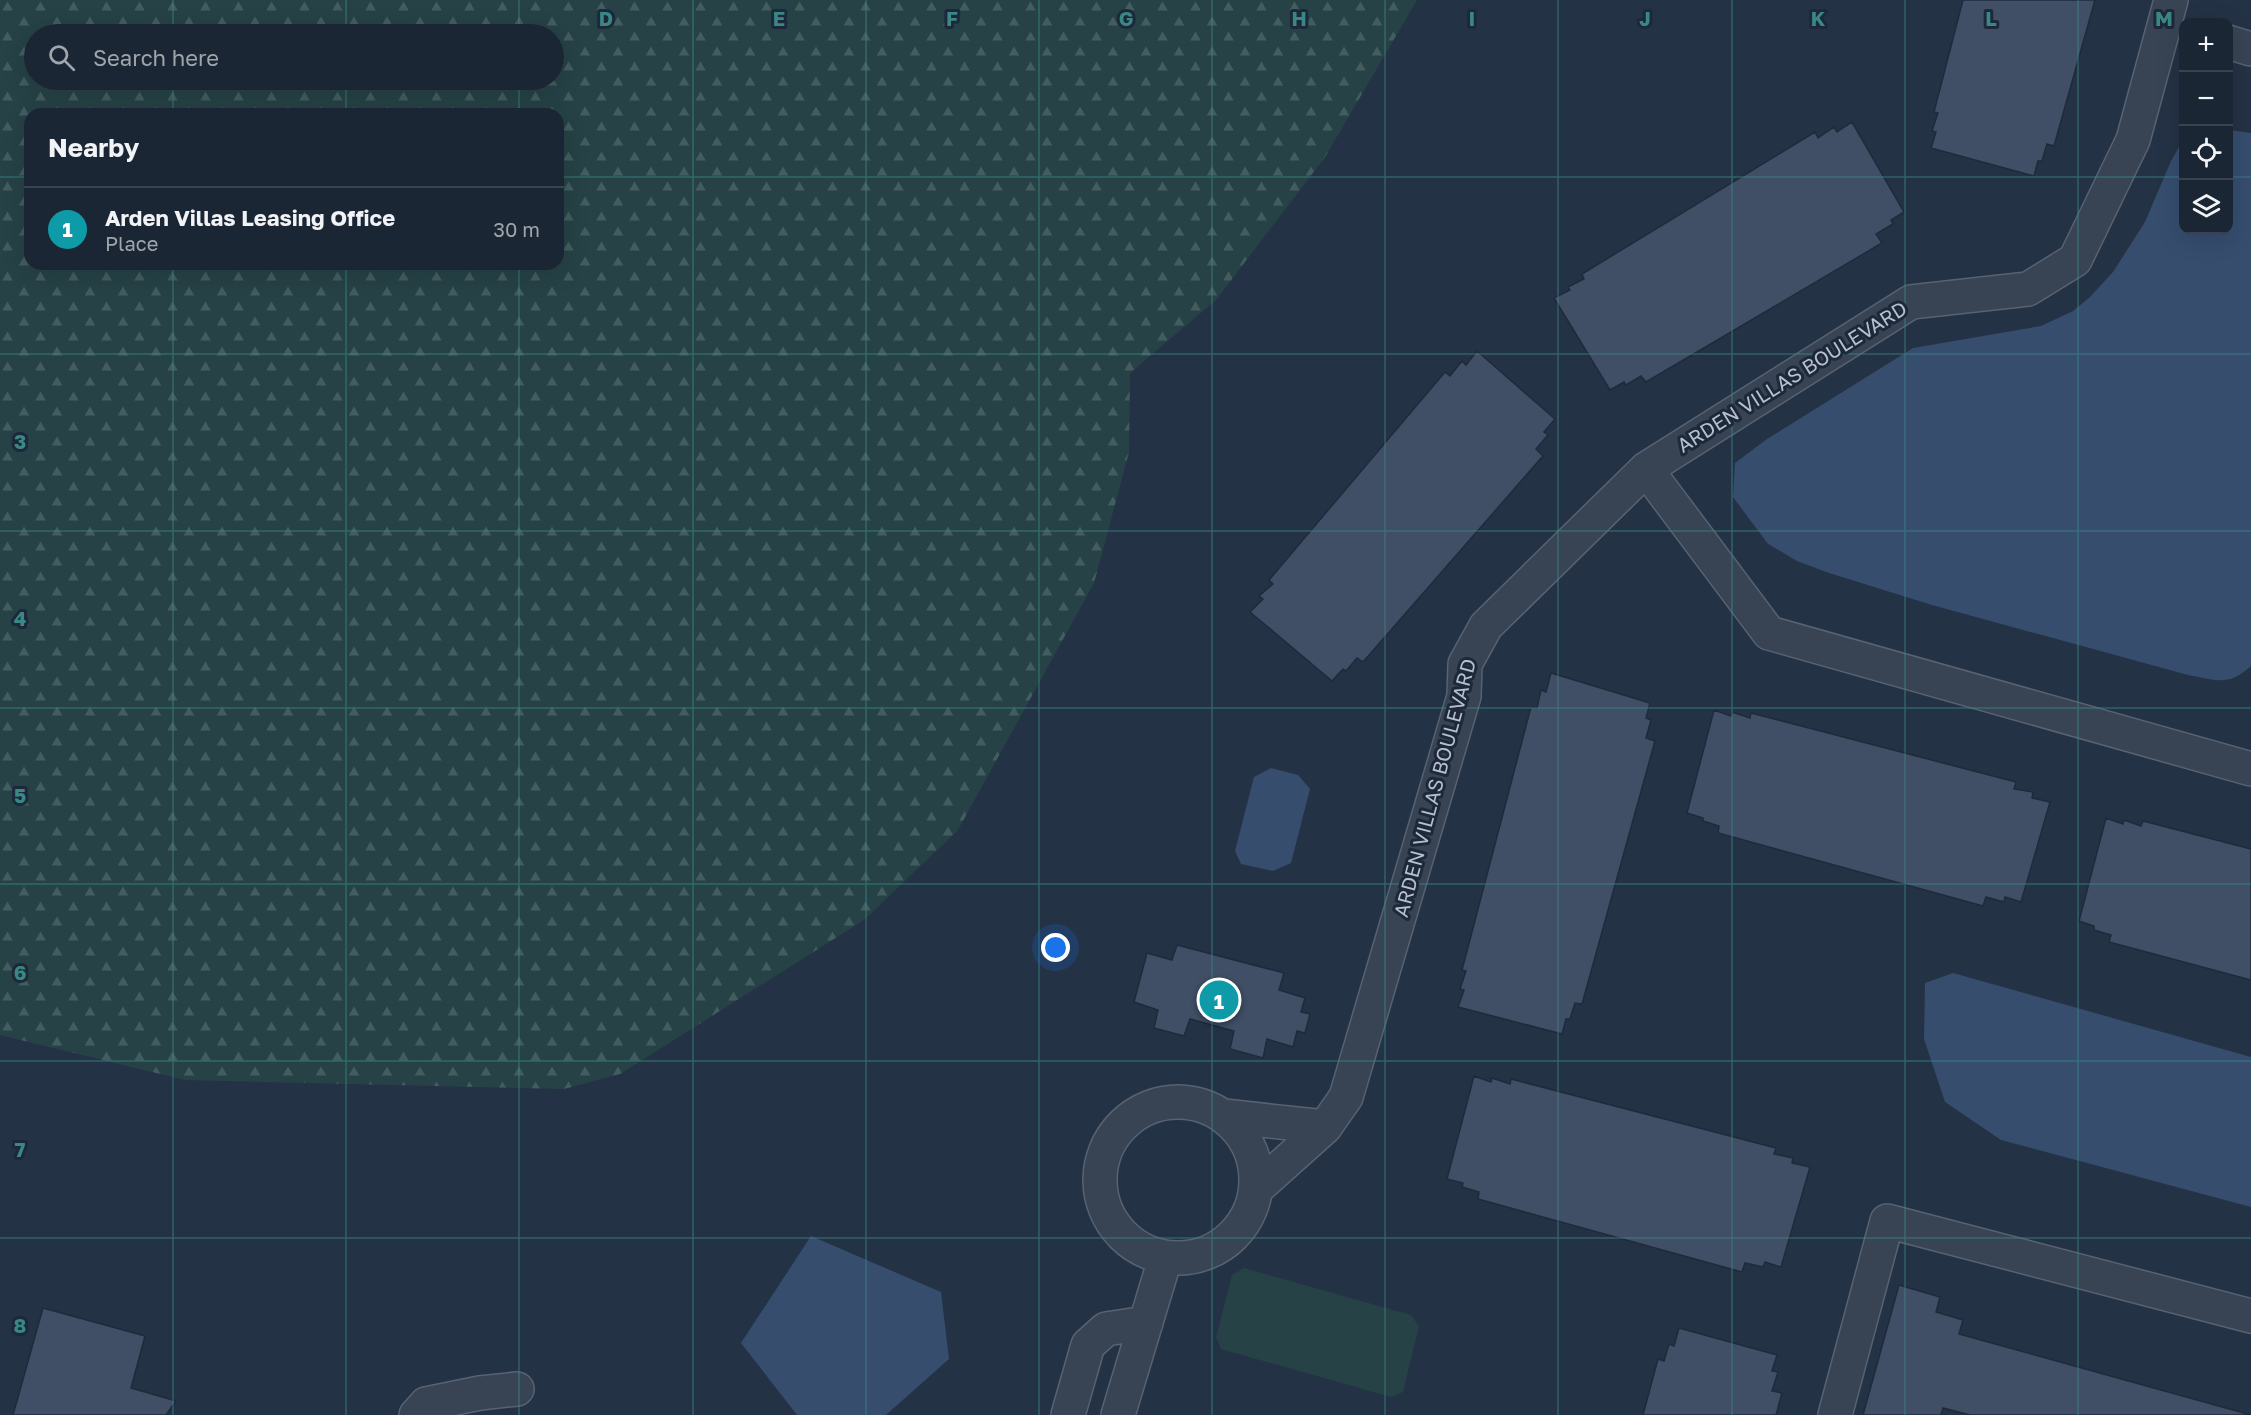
<!DOCTYPE html>
<html lang="en">
<head>
<meta charset="utf-8">
<style>
	:root { --surface:#1b2634; --page:#283240; --text:#f1f3f6; --muted:#a0a5ac; --line:#39434f; --accent:#95b2f1 }
	body { margin:0; font-family:"Golos Text",sans-serif; background:var(--page); color:var(--text) }
	.controls { position:absolute; right:18px; top:18px; display:grid; overflow:hidden; border-radius:12px; box-shadow:0 6px 24px #0002 }
	.controls button { width:54px; height:54px; display:grid; place-items:center; padding:0; border:0; border-bottom:2px solid var(--line); background:var(--surface); color:var(--text); font:30px sans-serif }
	.you { position:absolute; left:1056px; top:948px; width:21px; height:21px; margin:-15px; border:4px solid #fff; border-radius:50%; background:#1a73e8; box-shadow:0 0 0 9px #1a73e833 }
	.badge { display:grid; place-items:center; width:39px; height:39px; border-radius:50%; background:var(--accent); color:#fff; font-size:20px; font-weight:700 }
	.pin { position:absolute; translate:-50% -50%; border:3px solid #fff; box-shadow:0 2px 6px #0006 }
	.list { margin:0; padding:0; list-style:none }
	h2 { display:flex; justify-content:space-between; align-items:center; height:78px; margin:0; padding:0 24px; font-size:26px }
	h2 small { font-size:20px; font-weight:400; color:var(--muted) }
	.list li { display:grid; grid-template-columns:39px 1fr auto; gap:18px; align-items:center; box-sizing:border-box; height:84px; padding:0 24px; border-top:2px solid var(--line) }
	.list b { display:block; font-size:22px; white-space:nowrap }
	.list p { margin:0; font-size:20px; white-space:nowrap; color:var(--muted) }
	.list em { font-size:20px; font-style:normal; color:var(--muted) }
	.icon { flex:none; width:33px; height:33px; fill:none; stroke:currentColor; stroke-width:2; stroke-linecap:round; stroke-linejoin:round }
	.map { position:relative; flex:none; width:2251px; height:1415px; overflow:hidden }
	.search { position:absolute; background:var(--surface); box-shadow:0 6px 24px #0002; left:24px; top:24px; width:540px; height:66px; display:flex; align-items:center; gap:15px; box-sizing:border-box; padding:0 21px; border-radius:33px; color:var(--muted); font-size:22px }
	.panel { position:absolute; background:var(--surface); box-shadow:0 6px 24px #0002; left:24px; top:108px; width:540px; height:162px; border-radius:18px }
	.map>svg:first-child { display:block }
	.forest { fill:url(#forest-firs); fill-rule:evenodd }
	.park { fill:#264246 }
	.water { fill:#364d6e }
	.building { fill:#404f65; stroke:#1f2b3c; stroke-width:1.5 }
	.lines { fill:none; stroke-linecap:round; stroke-linejoin:round }
	.minor-casing { stroke:#576272; stroke-width:36 }
	.minor { stroke:#384454; stroke-width:33 }
	.grid { fill:none; stroke:#398886; stroke-width:1.5; stroke-opacity:0.55 }
	.labels { text-anchor:middle; stroke-width:6; stroke-linejoin:round; paint-order:stroke }
	.street-label { font-size:20px; fill:#b6bfce; stroke:#1d293a }
	.grid-label { font-size:20px; text-anchor:middle; font-weight:bold; fill:#398886; stroke:#1d293a; stroke-width:6; stroke-linejoin:round; paint-order:stroke }
</style>
</head>
<body>
<div class="map">
<svg width="2251" height="1415" viewBox="0 0 2251 1415">
	<defs>
		<pattern id="forest-firs" width="22" height="20" patternUnits="userSpaceOnUse" patternTransform="scale(1.5)"><rect width="22" height="20" fill="#264246"/><path d="M5 1l3.5 6h-7zM16 11l3.5 6h-7z" fill="#435c60"/></pattern>
	</defs>
	<rect width="100%" height="100%" fill="#243245"/>
	<path class="forest" d="M0,0H1417L1325,157L1216,300L1130,373L1129,452L1094,583L958,830L864,920L620,1074L564,1089L185,1080L0,1035ZM34,34H554V80H34ZM30,114H558V264H30Z"/>
	<path class="park" d="M1244,1268L1411,1315L1419,1326L1403,1392L1391,1397L1221,1349L1216,1337L1232,1275Z"/>
	<path class="water" d="M2229,130L2251,133V666C2228,687 2216,680 2188,675L1932,605L1829,573L1797,561L1768,544L1733,497L1735,463L1767,439L1913,348L2041,326L2073,311L2090,297L2113,272L2145,222L2171,161L2183,140L2184,230H2228Z
		M1271,768L1298,775L1310,789L1291,863L1273,871L1241,864L1235,851L1254,777Z
		M1953,973L2251,1057V1207L2001,1140L1945,1102L1924,1039L1925,983Z
		M811,1236L941,1292L949,1359L886,1415H797L741,1343Z"/>
	<path class="building" d="M1963,0H2095L2054,146L2047,144L2042,161H2038L2034,176L1931,148L1936,132L1932,131L1938,113L1934,112Z
		M1852,122L1904,212L1891,220L1893,224L1876,234L1882,243L1646,382L1641,376L1626,385L1624,382L1610,390L1554,298L1570,290L1568,287L1584,279L1582,274L1815,132L1818,138L1834,127L1837,132Z
		M1477,351L1555,419L1544,432L1548,435L1536,449L1543,456L1363,662L1357,658L1346,671L1343,669L1332,681L1250,612L1263,599L1259,596L1273,584L1269,580L1445,372L1450,376L1462,361L1466,365Z
		M1551,673L1650,703L1646,718L1651,720L1646,738L1655,741L1582,1004L1575,1003L1570,1019H1566L1562,1034L1458,1007L1464,990L1460,989L1466,971L1462,970L1531,707L1537,708L1541,690L1546,692Z
		M1714,710L1731,716L1732,712L1750,718L1751,713L2016,782L2014,789L2033,792L2032,798L2050,802L2021,902L2005,897L2004,902L1986,897L1983,906L1718,833L1719,826L1703,821V818L1687,813Z
		M2106,818L2123,824L2124,820L2141,826L2143,821L2251,849V980L2109,942L2111,935L2094,930V926L2079,921Z
		M1177,945L1284,973L1279,990L1305,998L1301,1012L1310,1014L1305,1033L1297,1031L1293,1047L1267,1039L1263,1058L1230,1049L1234,1031L1190,1019L1184,1036L1154,1028L1158,1010L1134,1002L1147,953L1172,960Z
		M1474,1076L1491,1082L1492,1078L1510,1084L1511,1079L1776,1148L1774,1154L1793,1158L1792,1163L1810,1167L1781,1267L1765,1262L1763,1267L1745,1263L1742,1272L1478,1199L1479,1192L1462,1187L1463,1183L1447,1179Z
		M1899,1285L1940,1297L1936,1312L1963,1320L1959,1334L2251,1415H1970L1943,1408L1941,1415H1863Z
		M43,1308L145,1336L131,1388L176,1401L166,1415H13Z
		M1679,1328L1777,1355L1772,1371L1778,1372L1772,1391L1782,1393L1776,1415H1643L1658,1359L1664,1361L1669,1344L1674,1346Z"/>
	<g class="lines">
		<g class="minor-casing">
			<path id="minor" d="M2228,42L2251,49
				M1646,469L1769,633L2251,769
				M1100 1180a78 78 0 1 1 156 0a78 78 0 1 1-156 0Z
				M1224,1116L1325,1127
				M1256,1189L1325,1127L1346,1097L1464,696L1465,664L1486,626L1646,469L1911,302L2028,289L2075,260L2133,140L2171,0
				M416,1415L426,1404L480,1393L517,1389
				M1068,1415L1088,1345L1106,1329L1146,1323
				M1118,1415L1165,1259
				M1835,1415L1887,1221L2251,1316"/>
		</g>
		<use href="#minor" class="minor"/>
	</g>
	<path class="grid" d="M173,0V34M346,0V34M519,0V34M693,0V1415M866,0V1415M1039,0V1415M1212,0V1415M1385,0V1415M1558,0V1415M1732,0V1415M1905,0V1415M2078,0V1415M173,80V114M346,80V114M519,80V114M0,177H30M558,177H2184M2228,177H2251M173,264V1415M346,264V1415M519,264V1415M0,354H2251M0,531H2251M0,708H2251M0,884H2251M0,1061H2251M0,1238H2251"/>
	<g class="labels">
		<g class="street-label">
			<text transform="translate(1792 377) rotate(-32)" y="7">ARDEN VILLAS BOULEVARD</text>
			<text transform="translate(1435 788) rotate(-75)" y="7">ARDEN VILLAS BOULEVARD</text>
		</g>
	</g>
	<g class="grid-label">
		<text x="606" y="26">D</text>
		<text x="779" y="26">E</text>
		<text x="952" y="26">F</text>
		<text x="1126" y="26">G</text>
		<text x="1299" y="26">H</text>
		<text x="1472" y="26">I</text>
		<text x="1645" y="26">J</text>
		<text x="1818" y="26">K</text>
		<text x="1991" y="26">L</text>
		<text x="2164" y="26">M</text>
		<text x="20" y="449">3</text>
		<text x="20" y="626">4</text>
		<text x="20" y="803">5</text>
		<text x="20" y="980">6</text>
		<text x="20" y="1157">7</text>
		<text x="20" y="1333">8</text>
	</g>
</svg>
<div class="controls">
<button>+</button>
<button>−</button>
<button><svg class="icon" aria-label="locate" viewBox="0 0 24 24"><circle cx="12" cy="12" r="6"/><path d="M12 2v4M12 18v4M2 12h4M18 12h4"/></svg></button>
<button><svg class="icon" aria-label="layers" viewBox="0 0 24 24"><path d="M12 4l9 5-9 5-9-5zM3 14l9 5 9-5"/></svg></button>
</div>
<div class="you"></div>
<div class="pin badge" style="left:1219px;top:1000px;background:#0f9aa8">1</div>
<div class="search"><svg class="icon" aria-label="search" viewBox="0 0 24 24"><circle cx="10" cy="10" r="6"/><path d="M15 15l6 6"/></svg>Search here</div>
<section class="panel">
<h2>Nearby<small></small></h2>
<ul class="list">
<li><span class="badge" style="background:#0f9aa8">1</span><div><b>Arden Villas Leasing Office</b><p>Place</p></div><em>30 m</em></li>
</ul>
</section>
</div>
</body>
</html>
